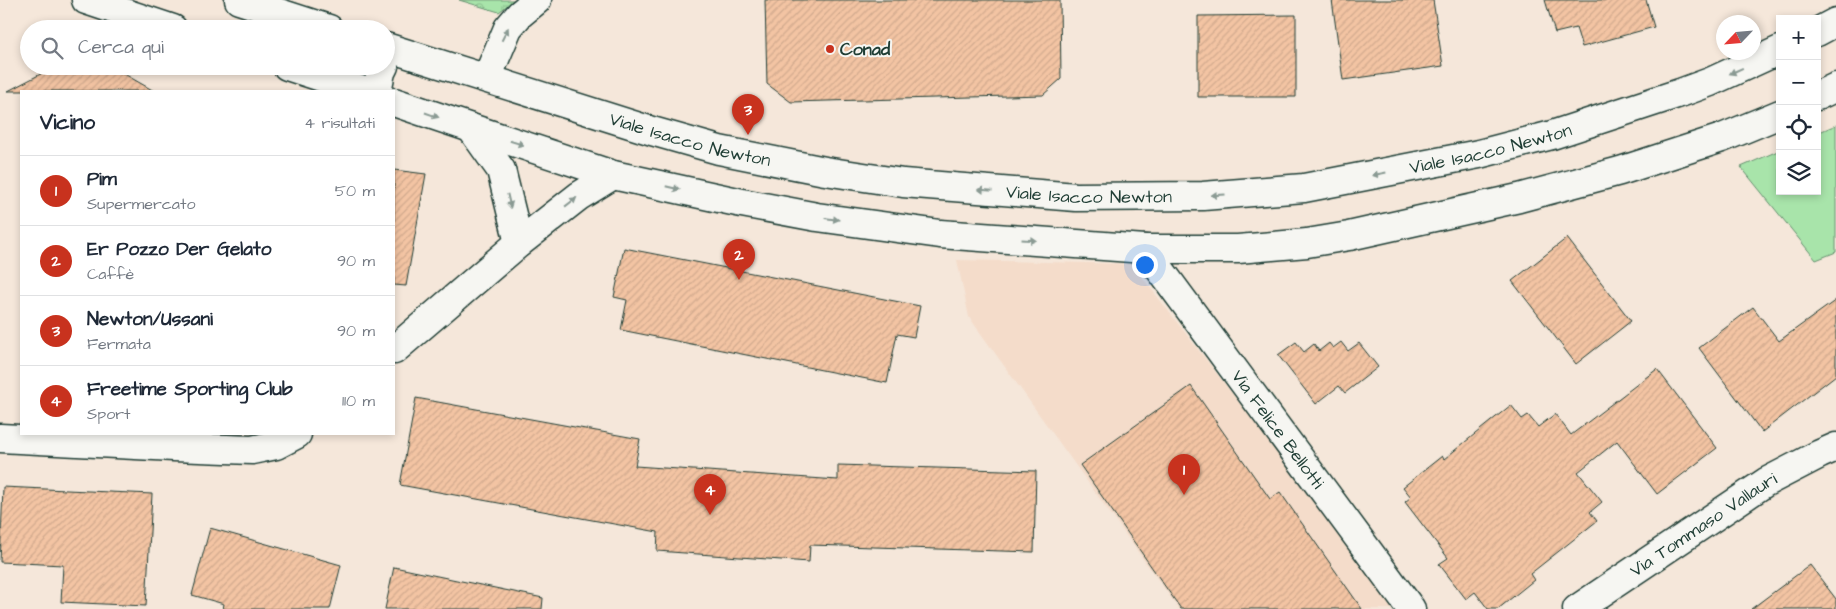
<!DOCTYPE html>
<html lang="it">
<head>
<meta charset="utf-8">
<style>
	:root { --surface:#fff; --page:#f2f2f3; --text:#1f2937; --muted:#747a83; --line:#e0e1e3; --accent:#c8321e }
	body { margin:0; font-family:"Architects Daughter",sans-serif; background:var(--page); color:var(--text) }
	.controls { position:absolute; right:15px; top:15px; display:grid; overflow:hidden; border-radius:0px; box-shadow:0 2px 8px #0003 }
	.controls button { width:45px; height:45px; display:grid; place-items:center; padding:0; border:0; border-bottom:1px solid var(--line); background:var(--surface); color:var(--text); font:25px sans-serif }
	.compass { position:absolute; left:1716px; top:15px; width:45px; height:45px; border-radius:50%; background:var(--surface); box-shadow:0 2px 8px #0003; rotate:244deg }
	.you { position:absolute; left:1144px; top:264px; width:18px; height:18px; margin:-12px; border:4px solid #fff; border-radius:50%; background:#1a73e8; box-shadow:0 0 0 8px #1a73e833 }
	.badge { display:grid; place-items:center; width:32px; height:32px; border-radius:50%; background:var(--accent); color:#fff; font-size:16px; font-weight:700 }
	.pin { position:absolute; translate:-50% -41px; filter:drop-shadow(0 1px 2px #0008) }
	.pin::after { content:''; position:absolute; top:26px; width:18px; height:15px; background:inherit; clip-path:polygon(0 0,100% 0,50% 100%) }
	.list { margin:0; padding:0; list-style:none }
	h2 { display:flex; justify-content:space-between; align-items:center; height:65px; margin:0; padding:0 20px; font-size:21px }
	h2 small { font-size:16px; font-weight:400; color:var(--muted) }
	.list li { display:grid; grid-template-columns:32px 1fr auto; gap:15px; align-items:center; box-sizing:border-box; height:70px; padding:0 20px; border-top:1px solid var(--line) }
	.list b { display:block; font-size:19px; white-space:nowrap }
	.list p { margin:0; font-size:16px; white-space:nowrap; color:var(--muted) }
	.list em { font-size:16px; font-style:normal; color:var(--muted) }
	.icon { flex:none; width:28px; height:28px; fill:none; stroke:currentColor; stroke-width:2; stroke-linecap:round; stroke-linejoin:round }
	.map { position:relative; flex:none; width:1836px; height:609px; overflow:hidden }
	.search { position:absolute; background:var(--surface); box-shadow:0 2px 8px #0003; left:20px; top:20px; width:375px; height:55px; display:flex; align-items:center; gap:12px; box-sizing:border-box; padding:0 18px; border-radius:28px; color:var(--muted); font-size:19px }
	.panel { position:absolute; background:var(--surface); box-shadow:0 2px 8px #0003; left:20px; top:90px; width:375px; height:345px; border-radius:0px }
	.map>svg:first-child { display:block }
	.built { fill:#f4dcca }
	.grass { fill:#a8e4aa; stroke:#64906f }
	.park { fill:url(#park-crowns); stroke:#64906f }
	.building { fill:url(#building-hatch); stroke:#1f3d34 }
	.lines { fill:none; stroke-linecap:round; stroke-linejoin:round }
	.street-casing { stroke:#1f3d34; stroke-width:31 }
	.primary-casing { stroke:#1f3d34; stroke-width:31 }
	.street { stroke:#f6f6f2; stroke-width:28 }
	.primary { stroke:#f6f6f2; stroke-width:28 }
	.oneway { fill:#8a9a93 }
	.poi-dot { fill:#c8321e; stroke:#f6f6f2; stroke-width:2 }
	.labels { text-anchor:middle; stroke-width:4; stroke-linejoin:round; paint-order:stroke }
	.poi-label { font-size:18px; font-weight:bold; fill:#1f3d34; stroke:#f6f6f2; text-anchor:start }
	.street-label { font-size:18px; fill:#1f3d34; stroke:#f6f6f2 }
</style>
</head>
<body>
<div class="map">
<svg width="1836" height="609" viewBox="0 0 1836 609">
	<defs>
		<pattern id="park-crowns" width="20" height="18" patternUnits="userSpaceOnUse" patternTransform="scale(1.25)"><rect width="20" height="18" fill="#a8e4aa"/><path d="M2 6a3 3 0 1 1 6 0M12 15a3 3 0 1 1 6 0" fill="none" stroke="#90c493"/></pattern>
		<pattern id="building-hatch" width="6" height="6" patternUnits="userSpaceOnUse" patternTransform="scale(1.25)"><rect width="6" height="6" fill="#f3c4a3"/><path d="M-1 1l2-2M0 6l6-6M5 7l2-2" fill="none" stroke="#d0a98d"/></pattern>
	</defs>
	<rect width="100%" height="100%" fill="#f5e7da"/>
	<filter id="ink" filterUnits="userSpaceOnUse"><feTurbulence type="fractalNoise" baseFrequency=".02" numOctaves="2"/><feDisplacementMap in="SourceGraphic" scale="10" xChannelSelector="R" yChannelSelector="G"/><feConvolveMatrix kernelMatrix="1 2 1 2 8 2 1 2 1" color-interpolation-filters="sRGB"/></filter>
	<g filter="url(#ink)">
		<path class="built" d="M957,260L1132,264L1399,609H1179L969,317Z"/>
		<path class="grass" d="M1836,125V252L1816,260L1741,167L1780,150V191H1817V133Z"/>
		<path class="park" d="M459,0H514L499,12Z"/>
		<path class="building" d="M765,0H1060L1061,79L1043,95L791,102L767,84Z
			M1332,0H1433L1443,66L1343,80Z
			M1545,0H1646L1654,27L1582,47L1576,28L1555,33Z
			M1296,15V97H1198V16Z
			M56,66L112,67L154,91H8Z
			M394,170L426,174L406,286L394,285Z
			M1567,238L1631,321L1576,364L1512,281Z
			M624,248L920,306L914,337L897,334L887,383L621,330L627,300L614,297Z
			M1836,300V375L1762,432L1699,348L1753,307L1779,341Z
			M1296,342L1304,352L1314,344L1319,351L1329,343L1333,348L1341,342L1348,351L1359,343L1378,367L1345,393L1339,386L1316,404L1278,355Z
			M1657,369L1717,448L1657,494L1617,441L1578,472L1602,502L1590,512L1597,521L1530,574L1534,580L1498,609H1488L1475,592L1466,599L1439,564L1448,558L1405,502L1411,497L1403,487L1442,456L1444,459L1511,405L1522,419L1528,415L1538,427L1555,414L1571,435Z
			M1191,386L1270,499L1280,492L1362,609H1181L1080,465Z
			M416,398L640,439L635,466L838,480V465L1036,471L1034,552L810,545L809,562L657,551L658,532L400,485Z
			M3,487L152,494L146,606L61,602L63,565L0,562Z
			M210,528L341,565L330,609H223L224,604L192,595Z
			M1810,565L1836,599V609H1751Z
			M394,567L543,598L542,609H385Z"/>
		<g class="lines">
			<g class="street-casing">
				<g id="street">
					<path d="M487,78L508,28L520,14L537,0"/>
					<path d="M377,91L381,72L384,66"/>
					<path d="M471,128L501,170L519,243"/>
					<path id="s1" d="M1145,249L1411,609"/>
					<path d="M394,350L519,243L579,196L613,175"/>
					<path d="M0,438L174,447L252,450L276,445L297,434"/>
					<path id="s2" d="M1577,609L1766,482L1820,454L1836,447"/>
				</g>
			</g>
			<g class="primary-casing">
				<g id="primary">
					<path d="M86,0L173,29"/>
					<path d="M239,0L329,29"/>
					<path d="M1817,32L1836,22"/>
					<path id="s3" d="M386,47L652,131L719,150L825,171L903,183L1076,197L1203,196L1304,188L1479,154L1552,135L1680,93L1710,82L1780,50"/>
					<path d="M287,66L364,91"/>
					<path d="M1817,96L1836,87"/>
					<path d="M394,102L471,128L613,175L742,203L817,217L940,234L1145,249H1238L1307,243L1349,236L1519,198L1620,171L1722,138L1780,114"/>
				</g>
			</g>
			<use href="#street" class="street"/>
			<use href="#primary" class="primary"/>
		</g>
		<defs><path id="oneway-solid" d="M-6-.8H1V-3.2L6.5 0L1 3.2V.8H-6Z" transform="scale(1.25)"/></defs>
		<g class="oneway">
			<use href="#oneway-solid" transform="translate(505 34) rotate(-63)"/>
			<use href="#oneway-solid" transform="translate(1736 71) rotate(156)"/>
			<use href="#oneway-solid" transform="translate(432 115) rotate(19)"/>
			<use href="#oneway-solid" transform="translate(517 143) rotate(18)"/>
			<use href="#oneway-solid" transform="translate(1379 174) rotate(169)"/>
			<use href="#oneway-solid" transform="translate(673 188) rotate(13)"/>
			<use href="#oneway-solid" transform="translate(985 190) rotate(-175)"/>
			<use href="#oneway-solid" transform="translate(1218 195) rotate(176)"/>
			<use href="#oneway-solid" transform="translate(509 201) rotate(77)"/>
			<use href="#oneway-solid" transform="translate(571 202) rotate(-38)"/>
			<use href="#oneway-solid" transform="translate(832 219) rotate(7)"/>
			<use href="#oneway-solid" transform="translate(1029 240) rotate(4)"/>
		</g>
	</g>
	<circle class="poi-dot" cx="830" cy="49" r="5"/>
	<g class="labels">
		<g class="poi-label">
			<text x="840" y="55">Conad</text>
		</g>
		<g class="street-label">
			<text dy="6" stroke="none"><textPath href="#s3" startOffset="318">Viale Isacco Newton</textPath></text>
			<text dy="6" stroke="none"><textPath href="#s3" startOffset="1128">Viale Isacco Newton</textPath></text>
			<text dy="6" stroke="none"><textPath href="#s3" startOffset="722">Viale Isacco Newton</textPath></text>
			<text dy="6" stroke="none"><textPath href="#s1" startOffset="224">Via Felice Bellotti</textPath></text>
			<text dy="6" stroke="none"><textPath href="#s2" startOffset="152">Via Tommaso Vallauri</textPath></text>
		</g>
	</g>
</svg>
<div class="controls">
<button>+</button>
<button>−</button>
<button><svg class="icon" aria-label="locate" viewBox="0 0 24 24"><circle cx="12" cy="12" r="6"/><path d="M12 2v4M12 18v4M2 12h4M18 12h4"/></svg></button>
<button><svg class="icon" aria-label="layers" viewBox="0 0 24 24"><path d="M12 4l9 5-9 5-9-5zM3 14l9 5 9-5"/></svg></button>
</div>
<svg class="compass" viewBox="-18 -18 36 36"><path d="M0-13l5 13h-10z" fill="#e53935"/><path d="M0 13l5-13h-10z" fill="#747a83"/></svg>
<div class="you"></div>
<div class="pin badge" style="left:1184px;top:495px">1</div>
<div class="pin badge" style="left:739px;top:280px">2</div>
<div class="pin badge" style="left:748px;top:135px">3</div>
<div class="pin badge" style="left:710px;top:515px">4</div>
<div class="search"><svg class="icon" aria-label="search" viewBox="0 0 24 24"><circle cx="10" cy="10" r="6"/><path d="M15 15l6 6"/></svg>Cerca qui</div>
<section class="panel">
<h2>Vicino<small>4 risultati</small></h2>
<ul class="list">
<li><span class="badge">1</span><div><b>Pim</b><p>Supermercato</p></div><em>50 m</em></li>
<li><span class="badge">2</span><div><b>Er Pozzo Der Gelato</b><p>Caffè</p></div><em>90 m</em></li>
<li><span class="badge">3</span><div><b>Newton/Ussani</b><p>Fermata</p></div><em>90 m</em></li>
<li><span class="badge">4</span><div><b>Freetime Sporting Club</b><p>Sport</p></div><em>110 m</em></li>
</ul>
</section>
</div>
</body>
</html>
